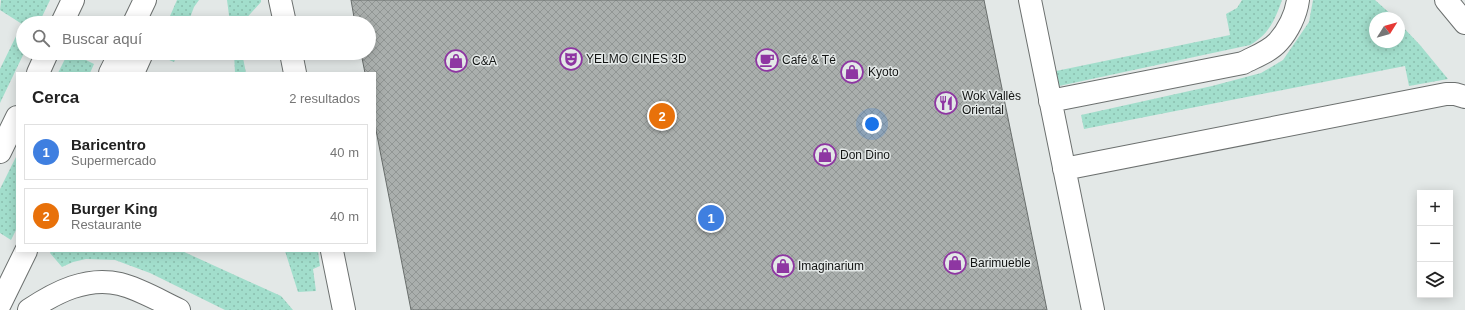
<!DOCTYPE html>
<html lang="es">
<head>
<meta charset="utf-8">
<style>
	:root { --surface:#fff; --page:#f6f6f6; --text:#222; --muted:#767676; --line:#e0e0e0; --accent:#8e36a2 }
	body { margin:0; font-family:Arial,sans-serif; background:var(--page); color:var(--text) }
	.controls { position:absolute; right:12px; bottom:12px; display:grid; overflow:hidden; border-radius:0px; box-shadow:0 2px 10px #0003 }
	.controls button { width:36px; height:36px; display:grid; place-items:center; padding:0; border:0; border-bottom:1px solid var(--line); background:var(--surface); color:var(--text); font:20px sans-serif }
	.compass { position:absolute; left:1369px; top:12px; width:36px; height:36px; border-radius:50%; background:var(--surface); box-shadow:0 2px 10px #0003; rotate:53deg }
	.you { position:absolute; left:872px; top:124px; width:14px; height:14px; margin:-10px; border:3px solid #fff; border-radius:50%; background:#1a73e8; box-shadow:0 0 0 6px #1a73e833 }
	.badge { display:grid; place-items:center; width:26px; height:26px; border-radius:50%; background:var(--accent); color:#fff; font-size:13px; font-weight:700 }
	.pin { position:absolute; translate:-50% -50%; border:2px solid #fff; box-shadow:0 1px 4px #0006 }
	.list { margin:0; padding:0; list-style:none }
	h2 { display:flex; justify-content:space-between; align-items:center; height:52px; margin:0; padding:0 16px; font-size:17px }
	h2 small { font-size:13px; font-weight:400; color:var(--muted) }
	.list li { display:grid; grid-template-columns:26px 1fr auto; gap:12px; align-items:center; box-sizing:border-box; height:56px; margin:0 8px 8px; padding:0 8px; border:1px solid var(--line); border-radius:0px }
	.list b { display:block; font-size:15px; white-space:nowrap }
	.list p { margin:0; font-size:13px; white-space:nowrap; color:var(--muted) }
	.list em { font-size:13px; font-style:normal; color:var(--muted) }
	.icon { flex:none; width:22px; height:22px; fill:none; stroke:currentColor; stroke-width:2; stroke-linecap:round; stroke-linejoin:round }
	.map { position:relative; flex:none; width:1465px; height:310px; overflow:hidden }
	.search { position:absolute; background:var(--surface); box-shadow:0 2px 10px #0003; left:16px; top:16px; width:360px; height:44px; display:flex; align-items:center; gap:10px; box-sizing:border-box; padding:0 14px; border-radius:22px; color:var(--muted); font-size:15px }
	.panel { position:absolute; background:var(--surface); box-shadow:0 2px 10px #0003; left:16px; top:72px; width:360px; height:180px; border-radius:0px }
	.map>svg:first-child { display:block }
	.grass { fill:url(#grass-dots) }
	.building { fill:url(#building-cross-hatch); stroke:#696e6c }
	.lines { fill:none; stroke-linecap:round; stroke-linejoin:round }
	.minor-casing { stroke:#6c706f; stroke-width:24 }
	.minor { stroke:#fff; stroke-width:22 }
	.labels { text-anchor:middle; stroke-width:3; stroke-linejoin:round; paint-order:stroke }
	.poi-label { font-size:12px; fill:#111312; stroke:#e3e8e7; text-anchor:start }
</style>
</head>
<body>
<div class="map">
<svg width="1465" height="310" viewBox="0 0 1465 310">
	<defs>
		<pattern id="grass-dots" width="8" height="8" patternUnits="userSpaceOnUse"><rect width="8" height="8" fill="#a2decc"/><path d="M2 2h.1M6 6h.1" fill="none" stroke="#8abeae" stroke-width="1.8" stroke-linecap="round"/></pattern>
		<pattern id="building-cross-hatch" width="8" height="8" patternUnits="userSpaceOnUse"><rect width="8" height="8" fill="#aaafad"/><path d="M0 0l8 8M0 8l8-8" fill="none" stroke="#919694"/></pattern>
	</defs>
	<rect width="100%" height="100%" fill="#e3e8e7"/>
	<path class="grass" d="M1,0H50L39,23H23V53H24L0,103V69L22,24L0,10Z
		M177,0H199L194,7L188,23H167Z
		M227,0H261V2L242,23H230Z
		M1242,0H1282C1275,20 1269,34 1250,45L1059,86L1056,71L1230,35L1226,14L1237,8Z
		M1313,0H1375L1395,18H1375V42H1399V23L1420,45L1448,79L1409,86L1405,66L1084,129L1081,115L1212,86L1261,73L1283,60L1309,22Z
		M68,53H72L94,64L90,73H58Z
		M163,53H178L174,62L162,57Z
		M234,53H242L246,73H235Z
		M17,155V228L11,240L0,233V189Z
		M51,251H182L281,296L293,310H225L150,273L115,260L86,259L73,262L62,267L50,253Z
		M285,251H318L320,266L313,269L316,291L298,292Z"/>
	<path class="building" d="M351,0H984L1047,310H411L375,125V73H365L361,53H369V23H355Z"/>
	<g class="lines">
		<g class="minor-casing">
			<path id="minor" d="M280,0L285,23
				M1030,0L1093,310
				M1446,0L1465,23
				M62,23L73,0
				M134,23L145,0
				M291,53L295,73
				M38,73L47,53
				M110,73L120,53
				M133,73L142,53
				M1050,101L1243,63C1254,57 1269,52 1278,42C1288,31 1296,15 1298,0
				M0,152L17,117
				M1064,169L1446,94H1455L1465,97
				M332,251L344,310
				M0,304L26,251
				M29,310C56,292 87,276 120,284C140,289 160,301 179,310"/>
		</g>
		<use href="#minor" class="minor"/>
	</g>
	<defs>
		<g id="theatre-ring" transform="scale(1.15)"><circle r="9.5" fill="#e3e8e7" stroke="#8e36a2" stroke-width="1.5"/><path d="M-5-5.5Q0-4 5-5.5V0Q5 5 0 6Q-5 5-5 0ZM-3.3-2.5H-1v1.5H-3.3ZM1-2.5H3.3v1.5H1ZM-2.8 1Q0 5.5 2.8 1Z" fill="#8e36a2"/></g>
		<g id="cafe-ring" transform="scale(1.15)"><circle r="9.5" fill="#e3e8e7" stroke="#8e36a2" stroke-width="1.5"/><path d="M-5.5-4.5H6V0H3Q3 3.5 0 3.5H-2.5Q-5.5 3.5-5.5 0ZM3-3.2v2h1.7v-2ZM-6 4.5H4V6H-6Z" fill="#8e36a2"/></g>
		<g id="shop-ring" transform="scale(1.15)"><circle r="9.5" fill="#e3e8e7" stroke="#8e36a2" stroke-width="1.5"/><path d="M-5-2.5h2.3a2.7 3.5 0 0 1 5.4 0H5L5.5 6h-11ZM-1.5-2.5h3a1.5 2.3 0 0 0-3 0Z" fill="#8e36a2"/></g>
		<g id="restaurant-ring" transform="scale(1.15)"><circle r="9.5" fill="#e3e8e7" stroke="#8e36a2" stroke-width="1.5"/><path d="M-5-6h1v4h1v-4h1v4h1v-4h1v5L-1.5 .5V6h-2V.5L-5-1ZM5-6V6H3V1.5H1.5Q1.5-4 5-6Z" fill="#8e36a2"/></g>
	</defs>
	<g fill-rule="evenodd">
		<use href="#theatre-ring" x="571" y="59"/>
		<use href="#cafe-ring" x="767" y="60"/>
		<use href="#shop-ring" x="456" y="61"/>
		<use href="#shop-ring" x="852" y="72"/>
		<use href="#restaurant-ring" x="946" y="103"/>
		<use href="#shop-ring" x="825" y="155"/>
		<use href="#shop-ring" x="955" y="263"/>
		<use href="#shop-ring" x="783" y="266"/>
	</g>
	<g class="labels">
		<g class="poi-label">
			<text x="586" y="63">YELMO CINES 3D</text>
			<text x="782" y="64">Café &amp; Té</text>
			<text x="472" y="65">C&amp;A</text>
			<text x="868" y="76">Kyoto</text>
			<text x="962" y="100">Wok Vallès<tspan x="962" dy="14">Oriental</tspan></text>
			<text x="840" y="159">Don Dino</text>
			<text x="970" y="267">Barimueble</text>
			<text x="798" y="270">Imaginarium</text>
		</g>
	</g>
</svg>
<div class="controls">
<button>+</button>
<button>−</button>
<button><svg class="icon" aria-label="layers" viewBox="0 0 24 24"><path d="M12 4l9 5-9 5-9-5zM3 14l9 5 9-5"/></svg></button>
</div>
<svg class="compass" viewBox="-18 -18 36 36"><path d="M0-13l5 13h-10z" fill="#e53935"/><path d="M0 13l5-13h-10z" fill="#767676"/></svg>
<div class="you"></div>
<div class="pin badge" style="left:711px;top:218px;background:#3f7fe0">1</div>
<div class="pin badge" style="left:662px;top:116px;background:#e8710a">2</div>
<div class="search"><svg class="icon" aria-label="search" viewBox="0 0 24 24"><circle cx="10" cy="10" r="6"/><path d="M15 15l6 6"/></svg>Buscar aquí</div>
<section class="panel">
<h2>Cerca<small>2 resultados</small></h2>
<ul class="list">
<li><span class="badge" style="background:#3f7fe0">1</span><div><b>Baricentro</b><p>Supermercado</p></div><em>40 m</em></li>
<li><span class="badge" style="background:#e8710a">2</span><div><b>Burger King</b><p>Restaurante</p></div><em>40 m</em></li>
</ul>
</section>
</div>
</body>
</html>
